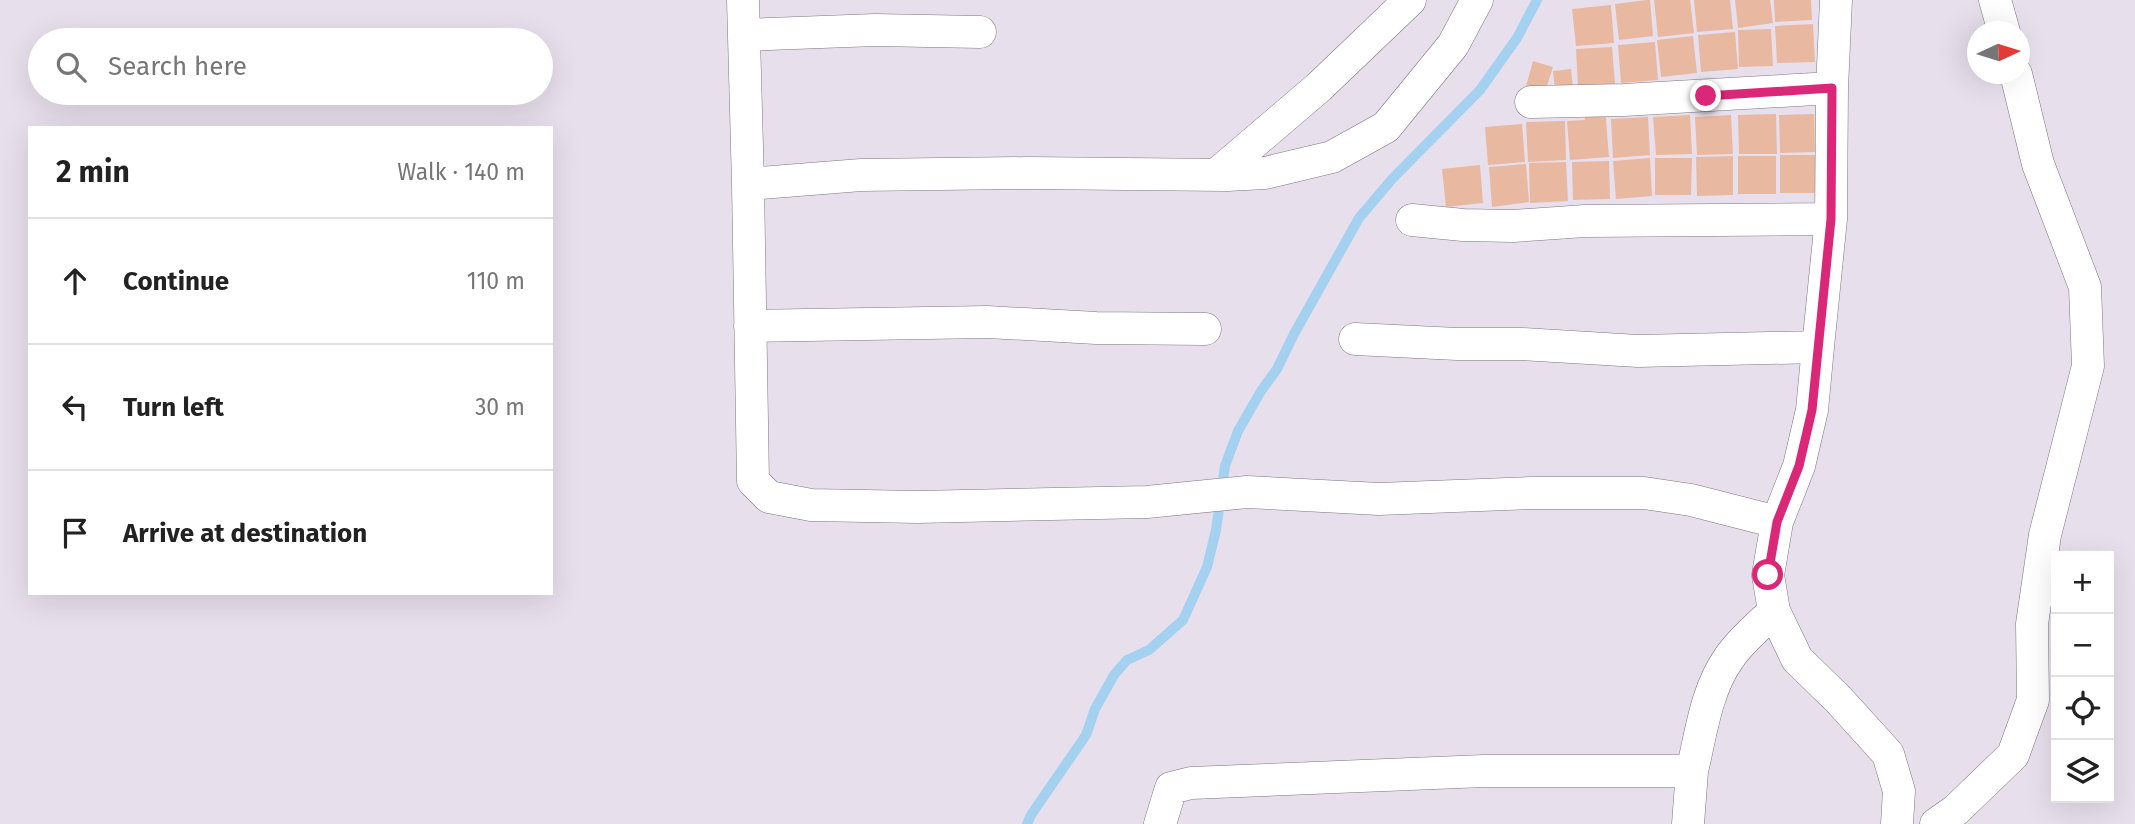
<!DOCTYPE html>
<html lang="en">
<head>
<meta charset="utf-8">
<style>
	:root { --surface:#fff; --page:#f6f6f6; --text:#222; --muted:#767676; --line:#e0e0e0 }
	body { margin:0; font-family:"Fira Sans",sans-serif; background:var(--page); color:var(--text) }
	.controls { position:absolute; right:21px; bottom:21px; display:grid; overflow:hidden; border-radius:0px; box-shadow:0 7px 28px #0002 }
	.controls button { width:63px; height:63px; display:grid; place-items:center; padding:0; border:0; border-bottom:2px solid var(--line); background:var(--surface); color:var(--text); font:35px sans-serif }
	.compass { position:absolute; left:1967px; top:21px; width:63px; height:63px; border-radius:50%; background:var(--surface); box-shadow:0 7px 28px #0002; rotate:86deg }
	.stop { position:absolute; width:21px; height:21px; margin:-16px; border:5px solid #db2777; border-radius:50%; background:#fff }
	.stop.end { background:#db2777; border-color:#fff; box-shadow:0 2px 7px #0008 }
	.list { margin:0; padding:0; list-style:none }
	h2 { display:flex; justify-content:space-between; align-items:center; height:91px; margin:0; padding:0 28px; font-size:30px }
	h2 small { font-size:23px; font-weight:400; color:var(--muted) }
	.list li { display:grid; grid-template-columns:46px 1fr auto; gap:21px; align-items:center; box-sizing:border-box; height:126px; padding:0 28px; border-top:2px solid var(--line) }
	.list b { display:block; font-size:26px; white-space:nowrap }
	.list em { font-size:23px; font-style:normal; color:var(--muted) }
	.icon { flex:none; width:38px; height:38px; fill:none; stroke:currentColor; stroke-width:2; stroke-linecap:round; stroke-linejoin:round }
	.map { position:relative; flex:none; width:2135px; height:824px; overflow:hidden }
	.search { position:absolute; background:var(--surface); box-shadow:0 7px 28px #0002; left:28px; top:28px; width:525px; height:77px; display:flex; align-items:center; gap:18px; box-sizing:border-box; padding:0 24px; border-radius:38px; color:var(--muted); font-size:26px }
	.panel { position:absolute; background:var(--surface); box-shadow:0 7px 28px #0002; left:28px; top:126px; width:525px; height:469px; border-radius:0px }
	.map>svg:first-child { display:block }
	.lines { fill:none; stroke-linecap:round; stroke-linejoin:round }
	.stream { stroke:#a5d1f1; stroke-width:10 }
	.building { fill:#e8b8a1 }
	.minor-casing { stroke:#7d7581; stroke-width:33 }
	.minor { stroke:#fff; stroke-width:32 }
	.route { stroke:#db2777; stroke-width:9 }
</style>
</head>
<body>
<div class="map">
<svg width="2135" height="824" viewBox="0 0 2135 824">
	<rect width="100%" height="100%" fill="#e8dfed"/>
	<g class="lines">
		<path class="stream" d="M1027,824L1031,815L1086,735L1095,709L1114,675L1127,660L1149,650L1183,620L1207,567L1216,530L1225,466L1238,431L1261,391L1277,369L1294,334L1359,218L1393,178L1480,90L1517,38L1537,0"/>
	</g>
	<path class="building" d="M1647,0H1650L1653,36L1619,40L1615,4Z
		M1654,0H1690L1694,33L1658,37Z
		M1694,0H1730L1733,29L1697,32Z
		M1735,0H1770L1773,23L1738,28Z
		M1774,0H1811L1812,20L1775,22Z
		M1611,5L1614,43L1576,46L1572,9Z
		M1813,24L1815,62L1777,63L1775,26Z
		M1771,29L1773,66L1739,67L1738,30Z
		M1735,32L1738,69L1701,72L1698,35Z
		M1693,36L1697,73L1661,77L1657,40Z
		M1655,42L1658,80L1621,83L1618,45Z
		M1612,47L1615,84L1578,86L1576,49Z
		M1533,61L1553,67L1544,95L1525,90Z
		M1571,69L1573,88L1555,90L1553,71Z
		M1605,108L1609,157L1570,160L1567,121L1585,120L1584,110Z
		M1776,114L1777,154H1739L1738,115Z
		M1814,114L1815,152L1780,153L1779,115Z
		M1690,115L1692,154L1656,155L1653,117Z
		M1731,115L1733,154L1697,155L1695,117Z
		M1648,117L1650,155L1613,158L1611,119Z
		M1565,121L1566,160L1528,162L1526,122Z
		M1522,124L1525,162L1488,165L1485,127Z
		M1780,155H1815V193H1780Z
		M1733,156V195L1697,196L1696,157Z
		M1738,156H1776V194H1738Z
		M1650,158L1652,196L1616,199L1613,161Z
		M1655,158H1692L1691,195H1655Z
		M1609,161L1610,199L1573,200L1572,162Z
		M1566,162L1568,201L1530,203L1529,163Z
		M1526,164L1529,202L1492,207L1489,167Z
		M1480,165L1483,203L1446,207L1442,169Z"/>
	<g class="lines">
		<g class="minor-casing">
			<path id="minor" d="M743,0L748,184
				M1477,0L1453,45L1386,127L1332,157L1265,173L1227,175L1027,173L861,175L748,184L753,481L769,497L811,505L918,507L1147,502L1247,492L1379,499L1531,493H1644L1691,500L1777,522
				M1995,0L2004,32
				M744,35L875,30L980,32
				M1832,88L1836,0
				M1531,102L1624,100L1832,88L1831,219
				M1216,175L1319,87L1410,0
				M750,326L987,322L1096,328L1205,329
				M1355,339L1457,344H1522L1638,351L1818,347L1831,219L1585,221L1513,226L1463,225L1412,220
				M1818,347L1812,410L1799,466L1777,522L1768,575L1774,611L1797,659L1839,700L1888,754L1899,791L1897,824
				M1160,824L1171,788L1191,783L1484,771H1692C1701,734 1706,690 1729,658C1741,640 1759,626 1774,611
				M1688,824L1692,771
				M1936,824L1956,810L2013,755L2033,700L2032,624L2045,535L2088,366L2085,287L2038,164L2016,74"/>
		</g>
		<use href="#minor" class="minor"/>
	</g>
	<g class="lines">
		<path class="route" d="M1706,96L1832,88L1831,219L1812,410L1799,466L1777,522L1768,575"/>
	</g>
</svg>
<div class="controls">
<button>+</button>
<button>−</button>
<button><svg class="icon" aria-label="locate" viewBox="0 0 24 24"><circle cx="12" cy="12" r="6"/><path d="M12 2v4M12 18v4M2 12h4M18 12h4"/></svg></button>
<button><svg class="icon" aria-label="layers" viewBox="0 0 24 24"><path d="M12 4l9 5-9 5-9-5zM3 14l9 5 9-5"/></svg></button>
</div>
<svg class="compass" viewBox="-18 -18 36 36"><path d="M0-13l5 13h-10z" fill="#e53935"/><path d="M0 13l5-13h-10z" fill="#767676"/></svg>
<div class="stop" style="left:1768px;top:575px"></div>
<div class="stop end" style="left:1706px;top:96px"></div>
<div class="search"><svg class="icon" aria-label="search" viewBox="0 0 24 24"><circle cx="10" cy="10" r="6"/><path d="M15 15l6 6"/></svg>Search here</div>
<section class="panel">
<h2>2 min<small>Walk · 140 m</small></h2>
<ul class="list">
<li><svg class="icon" aria-label="ahead" viewBox="0 0 24 24"><path d="M12 20V5M6 11l6-6 6 6"/></svg><div><b>Continue</b></div><em>110 m</em></li>
<li><svg class="icon" aria-label="left" viewBox="0 0 24 24"><path d="M17 20v-9H6M10 6l-5 5 5 5"/></svg><div><b>Turn left</b></div><em>30 m</em></li>
<li><svg class="icon" aria-label="arrive" viewBox="0 0 24 24"><path d="M6 21V4h12l-3 4 3 4H6"/></svg><div><b>Arrive at destination</b></div></li>
</ul>
</section>
</div>
</body>
</html>
